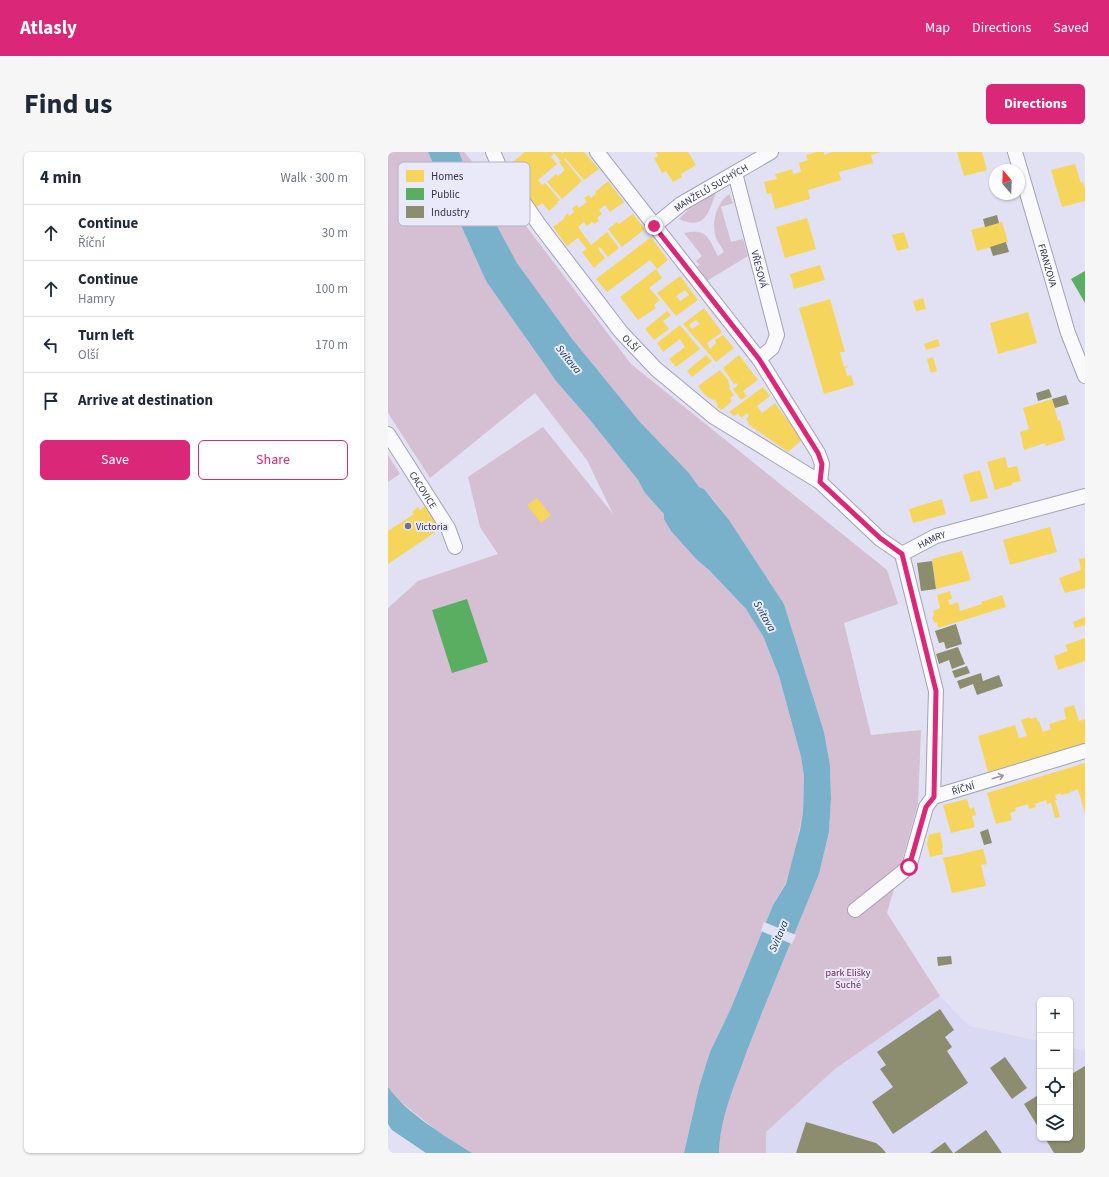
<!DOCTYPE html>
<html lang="en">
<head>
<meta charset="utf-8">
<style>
	:root { --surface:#fff; --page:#f6f6f7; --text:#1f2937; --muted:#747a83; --line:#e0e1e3; --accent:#db2777 }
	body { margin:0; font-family:"Source Sans 3",sans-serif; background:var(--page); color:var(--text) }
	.controls { position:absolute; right:12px; bottom:12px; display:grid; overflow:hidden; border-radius:6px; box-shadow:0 1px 3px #0004 }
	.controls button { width:36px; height:36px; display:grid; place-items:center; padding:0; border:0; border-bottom:1px solid var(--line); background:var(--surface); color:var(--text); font:20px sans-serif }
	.compass { position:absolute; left:601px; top:12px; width:36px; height:36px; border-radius:50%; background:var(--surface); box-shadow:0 1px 3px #0004; rotate:341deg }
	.stop { position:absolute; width:12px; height:12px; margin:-9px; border:3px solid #db2777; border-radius:50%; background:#fff }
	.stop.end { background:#db2777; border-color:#fff; box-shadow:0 1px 4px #0008 }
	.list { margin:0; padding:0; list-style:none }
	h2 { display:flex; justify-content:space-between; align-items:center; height:52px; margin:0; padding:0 16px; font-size:17px }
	h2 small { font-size:13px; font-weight:400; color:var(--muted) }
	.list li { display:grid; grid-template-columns:26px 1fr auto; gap:12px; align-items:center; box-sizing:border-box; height:56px; padding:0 16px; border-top:1px solid var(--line) }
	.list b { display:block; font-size:15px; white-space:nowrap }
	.list p { margin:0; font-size:13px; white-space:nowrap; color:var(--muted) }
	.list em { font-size:13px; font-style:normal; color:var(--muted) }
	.actions { display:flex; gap:8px; padding:12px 16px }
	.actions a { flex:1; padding:9px 0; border:1px solid var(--accent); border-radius:6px; text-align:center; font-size:14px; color:var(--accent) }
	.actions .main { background:var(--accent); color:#fff }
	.icon { flex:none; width:22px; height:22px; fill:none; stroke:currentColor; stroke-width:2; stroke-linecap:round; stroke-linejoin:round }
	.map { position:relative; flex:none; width:697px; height:1001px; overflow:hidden; border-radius:6px }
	header { display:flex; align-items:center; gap:24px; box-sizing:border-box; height:56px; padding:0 20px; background:var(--accent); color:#fff }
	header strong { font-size:19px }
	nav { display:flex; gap:22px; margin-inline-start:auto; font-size:14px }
	.intro { display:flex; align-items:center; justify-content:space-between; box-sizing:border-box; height:96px; padding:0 24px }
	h1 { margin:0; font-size:28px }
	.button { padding:10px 18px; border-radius:6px; background:var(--accent); color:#fff; font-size:14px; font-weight:700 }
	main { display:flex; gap:24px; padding:0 24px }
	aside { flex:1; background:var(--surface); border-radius:6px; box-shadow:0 1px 3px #0004 }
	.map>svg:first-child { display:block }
	.built { fill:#d9d9f4 }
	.green { fill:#d5bfd3 }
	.water { fill:#79b0ca }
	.pier { fill:#e1e1f3 }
	.homes { fill:#f6d55c; fill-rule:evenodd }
	.public { fill:#5aae61 }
	.industry { fill:#8c8c6e }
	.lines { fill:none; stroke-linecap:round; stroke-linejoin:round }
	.street-casing { stroke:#a2a1b6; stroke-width:16 }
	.street { stroke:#fafafd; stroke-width:14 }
	.oneway { stroke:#9796a8 }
	.route { stroke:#db2777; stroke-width:5 }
	.poi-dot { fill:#71708a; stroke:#e9e9f9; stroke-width:1.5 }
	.labels { text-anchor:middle; stroke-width:4; stroke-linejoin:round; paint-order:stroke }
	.street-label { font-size:10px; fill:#343352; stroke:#e9e9f9 }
	.poi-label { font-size:10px; fill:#343352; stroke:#e9e9f9; text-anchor:start }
	.park-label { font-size:10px; fill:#6a1f4e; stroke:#e9e9f9 }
	.water-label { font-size:11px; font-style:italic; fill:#103542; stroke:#e9e9f9 }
	.key { fill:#e9e9f9; stroke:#b3b2c7; stroke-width:1 }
	.key-label { font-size:11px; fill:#343352 }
</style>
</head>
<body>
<header>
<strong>Atlasly</strong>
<nav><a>Map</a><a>Directions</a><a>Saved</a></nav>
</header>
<div class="intro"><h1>Find us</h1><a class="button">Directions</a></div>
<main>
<aside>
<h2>4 min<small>Walk · 300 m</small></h2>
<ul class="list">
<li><svg class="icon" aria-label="ahead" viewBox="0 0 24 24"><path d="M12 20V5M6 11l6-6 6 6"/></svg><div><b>Continue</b><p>Říční</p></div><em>30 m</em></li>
<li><svg class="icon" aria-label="ahead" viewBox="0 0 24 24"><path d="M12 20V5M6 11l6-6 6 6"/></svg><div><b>Continue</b><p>Hamry</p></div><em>100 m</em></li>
<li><svg class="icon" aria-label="left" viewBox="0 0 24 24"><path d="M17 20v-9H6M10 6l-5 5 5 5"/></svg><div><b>Turn left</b><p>Olší</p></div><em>170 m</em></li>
<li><svg class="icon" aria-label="arrive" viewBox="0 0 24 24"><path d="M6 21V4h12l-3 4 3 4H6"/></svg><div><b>Arrive at destination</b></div></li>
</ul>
<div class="actions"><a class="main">Save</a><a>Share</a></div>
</aside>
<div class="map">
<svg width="697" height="1001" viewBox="0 0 697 1001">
	<rect width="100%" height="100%" fill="#e1e1f3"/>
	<path class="built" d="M552,844L581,874L652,889V986H682V895L697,899V1001H378V980L447,917Z"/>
	<path class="green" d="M0,0H40L98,129L120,159L141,191L168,229L202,268L250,328L257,341L265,350L276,362L283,379L308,407L321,418L358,457L367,470L375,484L391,524L413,605L416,624L415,660L408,695L398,731L385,753L343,856L322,900L311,935L296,1001H84L49,979L7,945L0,935V456L30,429L110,402L92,375L80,325L155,275L225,362L199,308L147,241L42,326L0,261Z
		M71,0H76L122,53L243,212L499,418L510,452L456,471L483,583L533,578L530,652L499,761L552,844L447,917L378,980V1001H331C332,965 347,933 359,899C382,839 407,781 431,722L441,680L443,646L442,613L436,580L396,452L354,388L328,351L316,337L311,335L301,321L252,270L185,188L129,111L75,11Z
		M328,40C321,60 317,79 291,67L301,57Z
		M341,42L345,51L333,55L343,90L355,87L360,104L317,130L308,115L312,113L308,109L314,104L296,81C320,76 320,86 330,104L336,100C334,95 330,91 328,86C323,70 328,52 341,42Z
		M0,303L12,322L0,330Z"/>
	<path class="water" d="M40,0H71L75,11L129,111L185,188L252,270L301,321L311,335L316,337L341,368L396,452L436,580L442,613L443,646L441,680L431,722C407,781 382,839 359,899C347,933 332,965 331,1001H296L311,935L322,900L343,856L385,753L398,732L412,678L415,660L416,624L413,605L391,524L375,484L358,457L321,418L308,407L283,379L276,367V362L265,350L257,341L250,328L202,268L168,229L98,129Z
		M0,935C18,961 57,984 84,1001H38L4,978L0,972Z"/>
	<path class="pier" d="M376,770L408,783L404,792L373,779Z"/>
	<path class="homes" d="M137,0H173L174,2L176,0H196L211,17L196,28L177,6L176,7L194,29L174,47L159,30L168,22L170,24L177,18L171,10L173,9L166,1L163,5L169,12L150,28L154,33L157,31L172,48L169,50L170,51L161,59L154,51L149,55L136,39L122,12Z
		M268,0H300L308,13L293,22L294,25L285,30L278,19L274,21L266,6L270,4Z
		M429,0H436V3L444,0H493L483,3L485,11L451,20L453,28L420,38L422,47L387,57L383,41L379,42L376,30L389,27L387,22L395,20L404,17L405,22L413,20L411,11L420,8L418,3Z
		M569,0H594L599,18L576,24Z
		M687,12L693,31L695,30L697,37V49L674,55L663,18Z
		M220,29L236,50L222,60L217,53L211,58L214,62L209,66L211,69L206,72L204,70L199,74L196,70L190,75L203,93L219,80L231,96L220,105L212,95L210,97L217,106L206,116L194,100L199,97L190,86L179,94L165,75L177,66L176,65L180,61L181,64L186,60L184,56L189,53L191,56L199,50L196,46L201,43L203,46L208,42L207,40Z
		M245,62L257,77L234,95L220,77L229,70L231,72Z
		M419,66L428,97L397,106L388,75Z
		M614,70L620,90L589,99L583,78Z
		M516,80L521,96L509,99L504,83Z
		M263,85L280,108L269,117L262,108L219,140L208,127Z
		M432,113L437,128L406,137L402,122Z
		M268,117L274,126L261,136L272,148L266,153L268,156L250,168L232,145Z
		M292,124L310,148L288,164L269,141ZM297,138L301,143L292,149L288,144Z
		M535,146L538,157L528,159L525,149Z
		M442,147L457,200H452L456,215L460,214V215L457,216L459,224L463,223L466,233L436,242L411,156Z
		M316,156L334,180L319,191L322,197L328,191L327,188L335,183L346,196L328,210L295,172ZM308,168L312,172L304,177L301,173Z
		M279,159L283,163L275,169L281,177L266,188L257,177Z
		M640,160L649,191L610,202L602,171Z
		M292,173L312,197L288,215L281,207L297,195L292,187L275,200L269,191Z
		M550,187L552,194L538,198L536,192Z
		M318,203L324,209L304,225L299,219Z
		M351,203L370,228L355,239L359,244L353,248L345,237L350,233L348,231L346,232L335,216Z
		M545,205L549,219L543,221L539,207Z
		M332,218L340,228L342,235L341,236L346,243L342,246L344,249L334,258L329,255L330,253L326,247L325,248L317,243L310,234Z
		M375,235L382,244L369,254L374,261L387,251L414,288L400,300L360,272L361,271L358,267L361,264L359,261L353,266L350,261L346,264L341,260Z
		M664,247L670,269L672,268L677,288L658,294L657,291L636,298L632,280L641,277L635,256Z
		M617,305L620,316L629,314L633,329L624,331V333L607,338L599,310Z
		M592,318L600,346L583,350L575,323Z
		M149,346L163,363L153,371L139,353Z
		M554,347L558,362L525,371L521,357Z
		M37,354L52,377L0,412V379L26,362L24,360L30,355L32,358Z
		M662,375L669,400L622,413L615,388Z
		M574,399L583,428L548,437L544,407Z
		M697,406V436L677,441L671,426L693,418L691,407Z
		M562,439L564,447L560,448L562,453L570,450L572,459L594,452L593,450L614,443L618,455L550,476L549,471L546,470L544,466L546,463L545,459L552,456L549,443Z
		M697,465V473L687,476L685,470Z
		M697,486V509L670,518L666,504L680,499L677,493Z
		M686,553L691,569L697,567V591L600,620L590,584L627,573L631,586L639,584L633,568L642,565V567L648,565L650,570L651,569L655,580L663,577L661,572L678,567L676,556Z
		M697,611V662L690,637L683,640L682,638V641L673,643V641L667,643L669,648H667L672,665L667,666L663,651L659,652L658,648L647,652L648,655L641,657L640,652L627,656L628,659L622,661L624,668L608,672L599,641Z
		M579,647L582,657L586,655L588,663L584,664L587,675L563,681L555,653Z
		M552,680L555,696H554L555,702L542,705L539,692L541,683Z
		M595,697L599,712L593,713L598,734L564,741L555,706Z"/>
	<path class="public" d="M697,119V151L683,127Z
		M79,447L100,510L64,521L44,458Z"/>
	<path class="industry" d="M609,63L611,71L597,75L595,67Z
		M618,90L621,100L605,104L602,95Z
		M661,237L664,245L650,249L648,241Z
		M678,243L681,252L667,256L664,247Z
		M544,409L548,437L533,439L529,411Z
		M568,472L574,492L558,497L556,490L551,491L547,479Z
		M570,495L577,512L564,517L561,508L551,512L548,502Z
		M579,514L582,521L567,526L564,519Z
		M593,521L595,529L611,523L615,534L589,543L585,532L572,537L569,529Z
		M600,677L604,691L596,693L592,680Z
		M563,804L564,812L550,814L549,805Z
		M552,857L566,878L557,885L564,895L559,899L580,931L505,982L484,950L505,935L492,917L498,913L489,900Z
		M617,905L639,936L624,947L602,916Z
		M697,914V1001H666L657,986H682V923Z
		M652,942V978L636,952Z
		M418,970L488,991L494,996L498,1001H408Z
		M598,978L614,1001H566Z
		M557,990L565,1001H542Z"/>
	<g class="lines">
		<g class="street-casing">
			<g id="street">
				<path id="s1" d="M105,0L112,16L152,74L233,180L268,217L326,265L432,330L492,387L514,402"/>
				<path d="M209,0L371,207L430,301L434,312L432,330"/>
				<path id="s2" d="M627,0L680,181L697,224"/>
				<path id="s3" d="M347,21L389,183L384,196L371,207"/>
				<path id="s4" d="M266,74L293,52L383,0"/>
				<path id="s5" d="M0,282L60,376L67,395"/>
				<path d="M514,402L548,539L545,645"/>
				<path id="s6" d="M514,402L548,384L697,344"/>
				<path id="s7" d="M467,758L521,715L538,655L545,645L697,599"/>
			</g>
		</g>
		<use href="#street" class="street"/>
	</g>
	<defs><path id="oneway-shaft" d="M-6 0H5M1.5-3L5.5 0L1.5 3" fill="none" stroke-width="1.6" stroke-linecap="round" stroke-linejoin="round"/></defs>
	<use class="oneway" href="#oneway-shaft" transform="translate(610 625) rotate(-17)"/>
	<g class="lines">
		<path class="route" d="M266,74L371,207L430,301L434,312L432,330L492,386L514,402L548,539L546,645L538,655L521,715"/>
	</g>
	<circle class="poi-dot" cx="20" cy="374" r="4"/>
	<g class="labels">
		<g class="street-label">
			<text dy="4" stroke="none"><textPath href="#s4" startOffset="69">MANŽELŮ SUCHÝCH</textPath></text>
			<text dy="4" stroke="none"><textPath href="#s2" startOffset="118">FRANZOVA</textPath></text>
			<text dy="4" stroke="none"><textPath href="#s3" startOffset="99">VŘESOVÁ</textPath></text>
			<text dy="4" stroke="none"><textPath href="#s1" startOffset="236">OLŠÍ</textPath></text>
			<text dy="4" stroke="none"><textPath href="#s5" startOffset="66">CACOVICE</textPath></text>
			<text dy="4" stroke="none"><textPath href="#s6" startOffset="33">HAMRY</textPath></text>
			<text dy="4" stroke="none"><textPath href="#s7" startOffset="175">ŘÍČNÍ</textPath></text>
		</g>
		<g class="poi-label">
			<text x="28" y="378">Victoria</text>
		</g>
		<g class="park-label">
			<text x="460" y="824">park Elišky<tspan x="460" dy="12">Suché</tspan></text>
		</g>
		<g class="water-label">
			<text transform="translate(181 207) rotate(51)" y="4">Svitava</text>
			<text transform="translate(377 464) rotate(60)" y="4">Svitava</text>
			<text transform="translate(390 784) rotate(-67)" y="4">Svitava</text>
		</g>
	</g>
	<rect x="10" y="10" width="132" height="64" rx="6" class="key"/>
	<rect x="18" y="18" width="18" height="12" fill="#f6d55c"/>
	<rect x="18" y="36" width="18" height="12" fill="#5aae61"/>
	<rect x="18" y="54" width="18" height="12" fill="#8c8c6e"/>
	<g class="key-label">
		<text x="43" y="28">Homes</text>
		<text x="43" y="46">Public</text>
		<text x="43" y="64">Industry</text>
	</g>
</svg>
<div class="controls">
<button>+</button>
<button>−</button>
<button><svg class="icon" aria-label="locate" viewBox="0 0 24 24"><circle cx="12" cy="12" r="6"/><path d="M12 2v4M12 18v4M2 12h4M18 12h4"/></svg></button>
<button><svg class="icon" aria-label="layers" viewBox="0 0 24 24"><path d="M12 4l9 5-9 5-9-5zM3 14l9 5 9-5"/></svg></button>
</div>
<svg class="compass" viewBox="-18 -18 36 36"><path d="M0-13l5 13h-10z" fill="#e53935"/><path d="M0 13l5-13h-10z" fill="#747a83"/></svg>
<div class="stop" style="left:521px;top:715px"></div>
<div class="stop end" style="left:266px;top:74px"></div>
</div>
</main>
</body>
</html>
